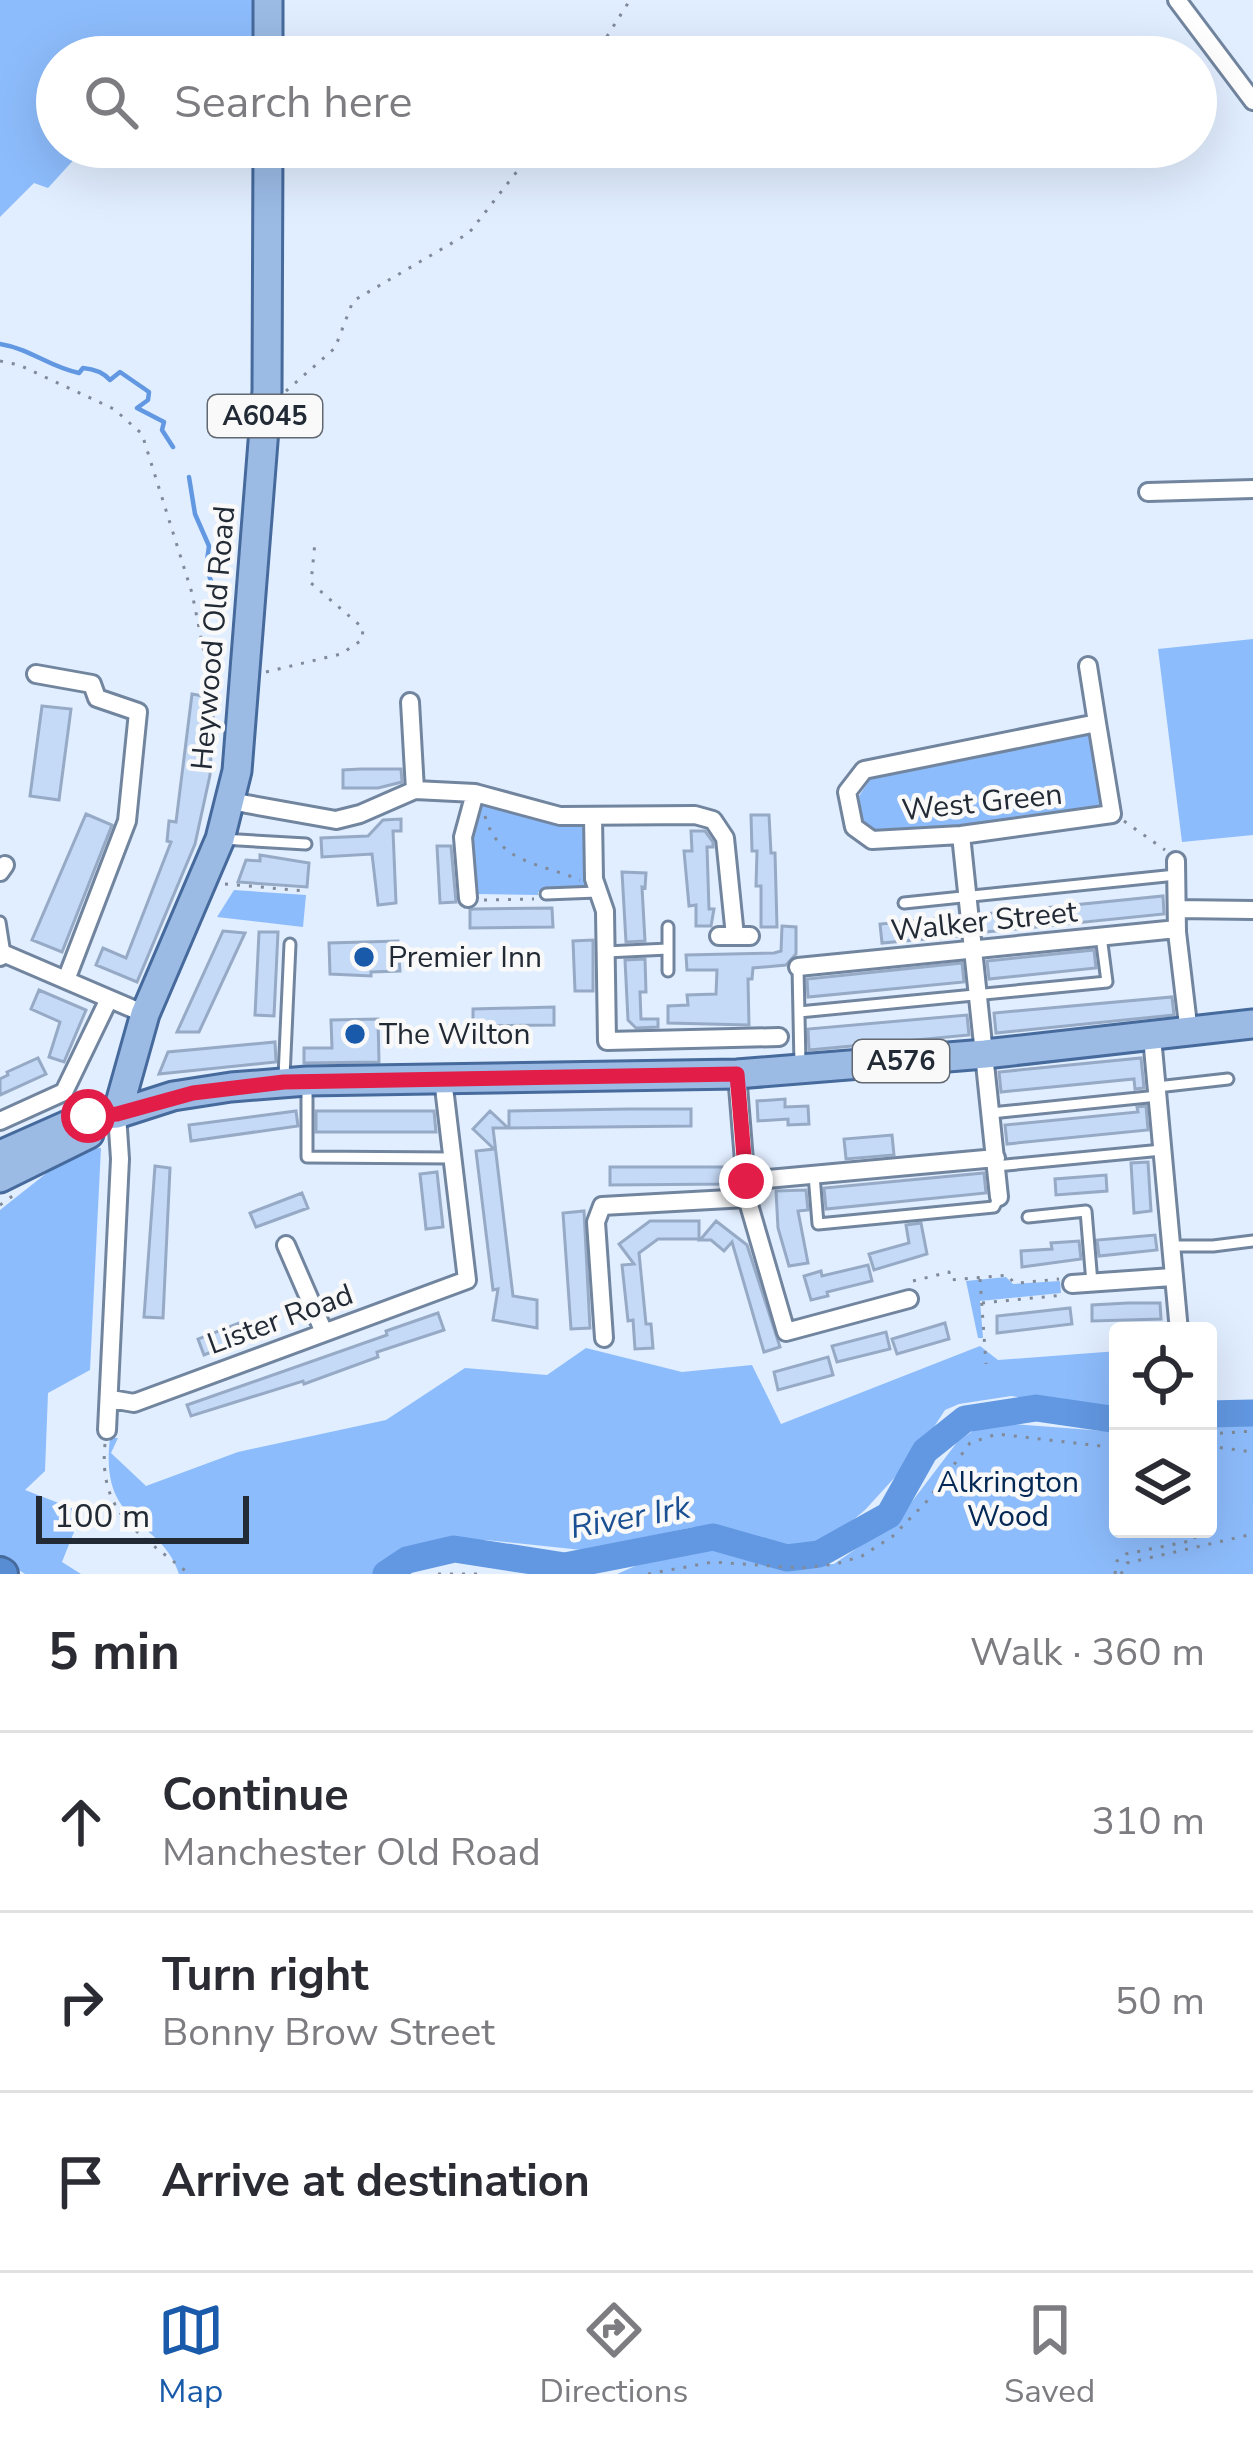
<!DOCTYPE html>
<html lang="en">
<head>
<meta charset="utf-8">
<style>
	:root { --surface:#fff; --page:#f7f7f7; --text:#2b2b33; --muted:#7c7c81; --line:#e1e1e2; --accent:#195aaa }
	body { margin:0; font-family:"Nunito Sans",sans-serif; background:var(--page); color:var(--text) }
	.controls { position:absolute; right:36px; bottom:36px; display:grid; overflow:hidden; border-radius:12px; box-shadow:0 12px 48px #0002 }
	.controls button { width:108px; height:108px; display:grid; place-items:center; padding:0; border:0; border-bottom:3px solid var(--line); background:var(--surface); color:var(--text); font:60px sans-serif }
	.scale { position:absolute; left:36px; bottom:30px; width:213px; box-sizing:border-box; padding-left:12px; border:6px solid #222a35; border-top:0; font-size:33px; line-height:42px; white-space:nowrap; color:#222a35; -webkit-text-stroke:9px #f9f9f9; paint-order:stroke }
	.stop { position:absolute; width:36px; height:36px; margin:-27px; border:9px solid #e11d48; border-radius:50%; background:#fff }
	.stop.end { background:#e11d48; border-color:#fff; box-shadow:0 3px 12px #0008 }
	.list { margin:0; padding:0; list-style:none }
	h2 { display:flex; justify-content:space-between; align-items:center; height:156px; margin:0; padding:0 48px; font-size:51px }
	h2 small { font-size:39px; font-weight:400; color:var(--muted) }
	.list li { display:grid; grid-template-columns:78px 1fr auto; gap:36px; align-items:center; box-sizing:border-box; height:180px; padding:0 48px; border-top:3px solid var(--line) }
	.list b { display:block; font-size:45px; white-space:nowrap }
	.list p { margin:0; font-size:39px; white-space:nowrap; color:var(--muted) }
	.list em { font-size:39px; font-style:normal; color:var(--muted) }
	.icon { flex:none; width:66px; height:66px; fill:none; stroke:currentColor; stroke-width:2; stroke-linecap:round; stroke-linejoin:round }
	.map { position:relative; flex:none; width:1253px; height:1574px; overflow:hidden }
	.search { position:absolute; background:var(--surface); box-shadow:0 12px 48px #0002; left:36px; right:36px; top:36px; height:132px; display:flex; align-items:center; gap:30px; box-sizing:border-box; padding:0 42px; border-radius:66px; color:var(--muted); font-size:45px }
	.sheet { height:696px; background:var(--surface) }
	nav { display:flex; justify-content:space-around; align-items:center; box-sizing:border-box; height:168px; border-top:3px solid var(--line); background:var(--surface); font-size:33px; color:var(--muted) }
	nav a { display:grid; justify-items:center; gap:6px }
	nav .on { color:var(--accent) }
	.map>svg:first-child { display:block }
	.green { fill:#8dbcfc }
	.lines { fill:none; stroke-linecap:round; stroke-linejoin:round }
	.stream { stroke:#6298e2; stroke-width:4.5 }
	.river { stroke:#6298e2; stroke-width:27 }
	.building { fill:#c5daf7; stroke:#96aac6; stroke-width:3 }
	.lane-casing { stroke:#72859f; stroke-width:15 }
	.street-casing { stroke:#72859f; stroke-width:22 }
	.primary-casing { stroke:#466a9c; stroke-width:33 }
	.highway-casing { stroke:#466a9c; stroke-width:36 }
	.path { stroke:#808a98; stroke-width:3; stroke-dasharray:3 9; stroke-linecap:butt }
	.lane { stroke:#fff; stroke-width:9 }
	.street { stroke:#fff; stroke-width:16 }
	.primary { stroke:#9bbbe5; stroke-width:27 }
	.highway { stroke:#598dd3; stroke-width:30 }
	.route { stroke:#e11d48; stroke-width:15 }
	.poi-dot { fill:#195aaa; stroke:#f9f9f9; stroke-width:4.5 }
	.labels { text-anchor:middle; stroke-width:9; stroke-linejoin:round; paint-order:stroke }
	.shield { fill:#f9f9f9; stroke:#626870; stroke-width:3 }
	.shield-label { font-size:27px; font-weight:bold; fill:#222a35 }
	.street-label { font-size:30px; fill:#222a35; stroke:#f9f9f9 }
	.poi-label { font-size:30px; fill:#222a35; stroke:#f9f9f9; text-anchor:start }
	.park-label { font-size:30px; fill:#032856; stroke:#f9f9f9 }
	.water-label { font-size:33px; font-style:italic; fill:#1b5093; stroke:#f9f9f9 }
</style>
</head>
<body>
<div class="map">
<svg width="1253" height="1574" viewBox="0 0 1253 1574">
	<rect width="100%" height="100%" fill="#e1eeff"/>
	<path class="green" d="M0,0H252V57H57V147H72L79,154L48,188L34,183L0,217Z
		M1253,639V835L1182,842L1158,649Z
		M1093,733L1104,812L881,838L862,830L859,796L871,778Z
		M478,797L587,823L586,889L538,892V895L473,894L468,835Z
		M234,890L306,895L303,927L217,917Z
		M101,1148L90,1370L48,1393L45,1471L25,1490L82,1512L62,1562L81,1574H25L0,1558V1210L77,1149Z
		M1006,1277L1013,1284L1060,1281L1061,1293L980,1301L983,1338H978L966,1281Z
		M980,1346L998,1360L1118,1351V1412L1011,1396L959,1404L945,1410L917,1453L865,1510L823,1545L802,1550L694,1527L582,1550L486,1540L443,1542L406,1552L375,1574H179C160,1516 99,1529 110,1438H118L111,1453L146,1486L238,1452L386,1420L465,1368L547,1375L586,1348L682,1372L752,1365L781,1424Z
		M986,1422L1118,1432V1529H1208V1424L1253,1422V1574H617L642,1563L712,1550L778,1565L834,1564L898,1520L958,1441Z"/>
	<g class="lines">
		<path class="stream" d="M0,344C31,349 49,367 79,373L83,368C95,369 103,372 110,380L120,372L149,392L148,400L137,408L164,422L162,430L173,447
			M189,477L195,514L209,546L206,568L215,591"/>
		<path class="river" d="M1208,1414L1253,1413
			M386,1574L407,1560L454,1549L565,1566L713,1537L787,1558L819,1554L889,1515L925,1451L965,1419L1036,1408L1118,1420"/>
	</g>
	<path class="building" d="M192,694L214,698L210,775L195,844L137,982L96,965L103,948L126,958L171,842L167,841L169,821L176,822Z
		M42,706L71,709L59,800L30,796Z
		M361,769H401L402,782L378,788H343V770Z
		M86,814L112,825L62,952L32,940Z
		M751,815H769L771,853H775L777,927H761V886H756L757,851H752Z
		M401,819V831H393L396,903L378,905L372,854L322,857L321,838L368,836L383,820Z
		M691,831H705L713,842V847H707L709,909H714L711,926H696V905L689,906L684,851H692Z
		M437,846H451L456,902L440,903Z
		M260,855L309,863L307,887L238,882L246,860L260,861Z
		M622,872L646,873L645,888L642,887L645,941L626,942Z
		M1163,896L1164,914L985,932L983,914Z
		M552,908L553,927L470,928V910L473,909Z
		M957,917L959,936L882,943L880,924Z
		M782,926L796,927V954L786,965L753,968L752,979H748L749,1025L668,1023V1006L688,1005L687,995L716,994L717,970H687L686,955L774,953L781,951Z
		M223,931L245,933L199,1032H177Z
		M259,932H278L274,1016L255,1015Z
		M593,940V991H575L573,941Z
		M398,941L400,971L371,972V976L330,974L329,943Z
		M1094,950L1096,968L989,979L987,961Z
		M645,959L646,992H640L641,1019H658V1027L636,1028L628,1020L625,960Z
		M962,963L964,982L808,997L807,979Z
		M39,990L86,1010L64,1062L49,1057L60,1022L31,1009Z
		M1172,997L1174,1015L996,1033L994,1013Z
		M554,1007V1025L473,1026V1009Z
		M967,1015L969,1035L809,1050L808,1029Z
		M378,1019L379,1062L304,1063V1048H332L331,1020Z
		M275,1042L276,1062L159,1074L168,1052Z
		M38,1058L46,1074L0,1095V1079L8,1075L7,1072Z
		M1141,1058L1144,1088L1135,1089L1134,1079L1001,1092L999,1072Z
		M785,1099V1107L808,1106L809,1124L788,1125V1119L758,1121L757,1101Z
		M1146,1106L1148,1130L1007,1144L1005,1125L1138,1112L1137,1107Z
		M629,1109H691V1126L509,1128V1111Z
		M296,1111L298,1126L191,1141L189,1125Z
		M316,1111H434L436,1132H316Z
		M490,1111L508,1128H493L513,1296L537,1300V1328L493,1320L498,1289L493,1290L476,1151L494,1149L473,1129Z
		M892,1135L894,1155L846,1159L844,1139Z
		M1148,1162L1151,1211L1134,1213L1131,1163Z
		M155,1166L170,1168L163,1318L144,1317Z
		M610,1167H731V1184L610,1185Z
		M437,1172L443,1227L426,1229L420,1174Z
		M984,1173L986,1193L826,1209L824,1188Z
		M1106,1175L1107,1191L1056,1195L1055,1179Z
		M806,1190L808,1210L798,1211L808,1263L789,1266L778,1228L776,1191Z
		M302,1193L308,1208L256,1227L250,1213Z
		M584,1211L590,1328L571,1329L563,1213Z
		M650,1221H699V1239H658L639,1253L646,1324H651L653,1348L635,1349L633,1320L628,1321L622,1265L634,1264L619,1244Z
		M716,1221L747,1245L780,1347L764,1352L732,1242L724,1251L711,1240H700Z
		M921,1223L927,1254L874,1270L869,1254L909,1243L906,1225Z
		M1155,1235L1157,1250L1099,1256L1097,1240Z
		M1079,1241L1081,1259L1022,1267L1021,1251L1052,1249L1051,1243Z
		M868,1265L872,1281L827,1292L828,1296L811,1300L804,1276L821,1271L822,1276Z
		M1128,1303H1160L1161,1319L1092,1321V1305Z
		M1070,1308L1072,1324L997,1333V1316Z
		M438,1313L444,1330L377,1352L378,1357L304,1384L303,1381L191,1416L187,1405L387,1335L386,1331Z
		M247,1320L253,1335L204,1355L198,1339Z
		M945,1323L949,1339L897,1354L892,1339Z
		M886,1332L890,1349L837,1362L832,1346Z
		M828,1357L833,1375L778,1390L774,1372Z"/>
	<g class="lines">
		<g class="lane-casing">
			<path id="lane" d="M222,839L306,844
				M546,894L597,892
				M904,903L1176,875
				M0,922L5,954
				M668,927V971
				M606,952L668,949
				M798,967L800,1064
				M799,1012L1107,982L1101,936
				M284,1077L290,944
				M307,1086V1157L452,1158
				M1157,1087L1228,1079
				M991,1113L1158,1096
				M996,1166L1162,1150
				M814,1175L818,1224L994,1207L999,1197
				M1028,1217L1086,1211L1092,1283
				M1169,1246H1213L1253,1241"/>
		</g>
		<g class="street-casing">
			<path id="street" d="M1177,0L1253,101
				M1148,492L1253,489
				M1088,666L1097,723L864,770L847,792L854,827L872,840L961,835L1112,814L1097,723
				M36,674L92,684L97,698L138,712L127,821L66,980
				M410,702L415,790
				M475,793L560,816L695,815L713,820L725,838L735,936
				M230,801L336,820L360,814L415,790L475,793L463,837L468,898
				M593,817L594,879L605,911L607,1041L779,1037
				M961,835L999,1197
				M1176,861L1177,932L1189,1033
				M0,872L5,865
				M1177,909L1253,910
				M719,936H750
				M0,957L5,954L145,1014
				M798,967L1177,929
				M1152,1037L1179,1331
				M737,1074L747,1198L786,1332L909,1299
				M0,1121L64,1092L109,999
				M746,1181L996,1158
				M286,1245L323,1330
				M1072,1284L1172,1277
				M604,1338L596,1222L602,1206L747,1198
				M111,1399L134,1403L467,1280L443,1079
				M107,1430L120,1159L117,1114"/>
		</g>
		<g class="primary-casing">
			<path id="primary" d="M268,57V0
				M117,1114L145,1014L220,839L237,771L267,391L268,147
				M0,1155L88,1116L117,1114L173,1096L231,1087L307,1081L737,1074L985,1054L1253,1024
				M0,1178L89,1134"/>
		</g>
		<g class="highway-casing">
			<path id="highway" d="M0,1573L2,1574"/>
		</g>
		<path class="path" d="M594,57L630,0
			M0,361L19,365L114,409L142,434L192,593L209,677L223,682
			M286,391L335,348L353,301L469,233L536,147
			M266,672L341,654L362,640L363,628L311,583L315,542
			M485,816C498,863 540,863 580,880
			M1124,821L1165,850
			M225,884L306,891
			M484,900L534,899
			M0,1205L18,1192
			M980,1279L986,1364
			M913,1281L949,1272L950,1280L1008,1275L1013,1282L1019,1283L1059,1279
			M982,1303L1064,1295
			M1208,1434L1253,1431
			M105,1444C98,1515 140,1533 189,1574
			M1208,1446L1253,1452
			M438,1574H485
			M648,1574L713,1562L801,1568L836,1564L862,1556L893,1536L928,1500L970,1443L997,1434L1118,1448
			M1115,1574L1117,1561L1126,1554L1195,1540L1194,1529
			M1121,1574L1127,1563L1253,1534"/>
		<use href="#lane" class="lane"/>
		<use href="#street" class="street"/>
		<use href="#primary" class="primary"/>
		<use href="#highway" class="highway"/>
	</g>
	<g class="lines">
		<path class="route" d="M88,1116L117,1114L193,1093L284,1082L737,1074L746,1181"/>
	</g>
	<g class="poi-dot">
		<circle cx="364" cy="957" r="12"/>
		<circle cx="355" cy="1034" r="12"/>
	</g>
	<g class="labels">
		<g class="shield">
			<rect x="208" y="395" width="114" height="42" rx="9"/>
			<rect x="853" y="1040" width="96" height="42" rx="9"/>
		</g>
		<g class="shield-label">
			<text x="265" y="425">A6045</text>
			<text x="901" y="1070">A576</text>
		</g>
		<g class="street-label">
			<text transform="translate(213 638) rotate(-85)" y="10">Heywood Old Road</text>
			<text transform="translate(982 802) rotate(-6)" y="10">West Green</text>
			<text transform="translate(984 921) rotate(-6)" y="10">Walker Street</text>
			<text transform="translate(280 1319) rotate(-20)" y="10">Lister Road</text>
		</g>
		<g class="poi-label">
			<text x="388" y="967">Premier Inn</text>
			<text x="379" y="1044">The Wilton</text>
		</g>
		<g class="park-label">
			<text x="1008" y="1492">Alkrington<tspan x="1008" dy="34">Wood</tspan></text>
		</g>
		<g class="water-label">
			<text transform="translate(630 1516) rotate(-10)" y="12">River Irk</text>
		</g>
	</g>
</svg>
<div class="controls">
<button><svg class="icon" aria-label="locate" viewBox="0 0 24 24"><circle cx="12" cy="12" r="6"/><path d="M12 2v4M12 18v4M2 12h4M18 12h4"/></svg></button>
<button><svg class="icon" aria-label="layers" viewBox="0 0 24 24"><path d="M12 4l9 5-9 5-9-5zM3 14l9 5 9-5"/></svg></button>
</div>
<div class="scale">100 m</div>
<div class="stop" style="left:88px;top:1116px"></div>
<div class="stop end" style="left:746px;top:1181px"></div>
<div class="search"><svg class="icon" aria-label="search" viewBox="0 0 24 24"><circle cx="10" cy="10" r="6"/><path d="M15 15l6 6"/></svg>Search here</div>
</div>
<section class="sheet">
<h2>5 min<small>Walk · 360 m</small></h2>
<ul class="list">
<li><svg class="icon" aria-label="ahead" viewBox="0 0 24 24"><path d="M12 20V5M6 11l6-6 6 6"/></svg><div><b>Continue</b><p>Manchester Old Road</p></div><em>310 m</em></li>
<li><svg class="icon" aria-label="right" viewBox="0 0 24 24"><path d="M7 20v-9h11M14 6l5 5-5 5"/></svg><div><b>Turn right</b><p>Bonny Brow Street</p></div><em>50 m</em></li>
<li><svg class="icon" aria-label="arrive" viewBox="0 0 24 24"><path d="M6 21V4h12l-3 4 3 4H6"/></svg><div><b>Arrive at destination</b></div></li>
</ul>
</section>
<nav>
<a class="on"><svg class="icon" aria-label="map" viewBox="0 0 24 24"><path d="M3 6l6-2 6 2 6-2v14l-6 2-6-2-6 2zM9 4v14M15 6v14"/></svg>Map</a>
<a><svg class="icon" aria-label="directions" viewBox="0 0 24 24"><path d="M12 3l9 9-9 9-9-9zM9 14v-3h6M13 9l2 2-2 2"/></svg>Directions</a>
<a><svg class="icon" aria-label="saved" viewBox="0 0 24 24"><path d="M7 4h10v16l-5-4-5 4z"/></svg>Saved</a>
</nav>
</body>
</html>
